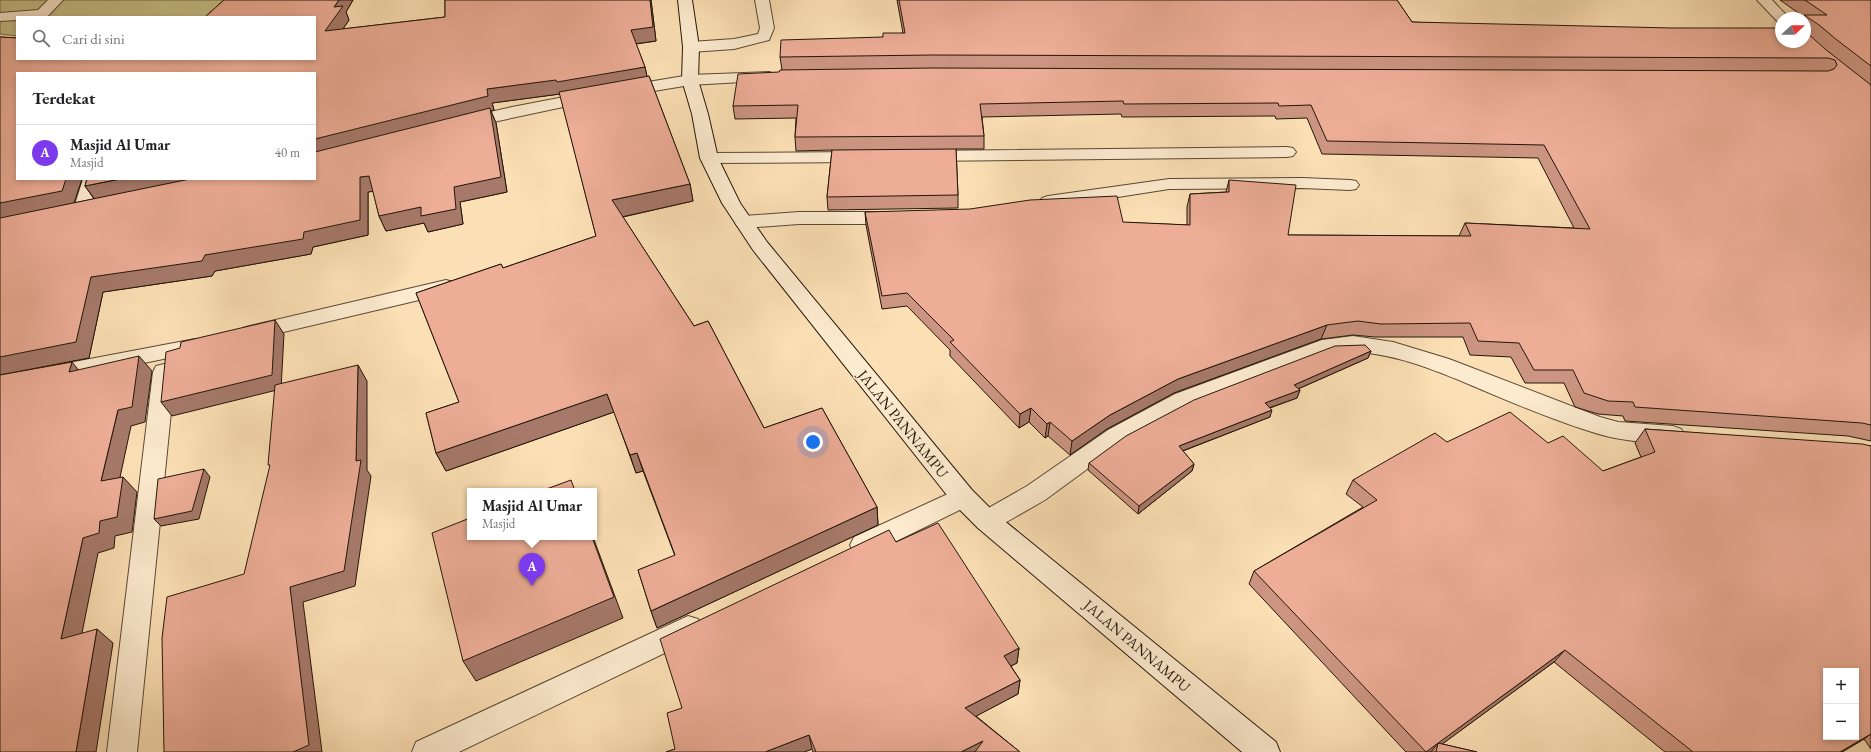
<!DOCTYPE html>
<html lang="id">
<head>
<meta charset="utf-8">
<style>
	:root { --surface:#fff; --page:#f2f2f2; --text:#202124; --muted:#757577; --line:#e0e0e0; --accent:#7c3aed }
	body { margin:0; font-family:"EB Garamond",serif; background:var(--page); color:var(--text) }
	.controls { position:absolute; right:12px; bottom:12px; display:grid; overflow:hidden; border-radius:0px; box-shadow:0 2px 6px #0003 }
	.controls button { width:36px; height:36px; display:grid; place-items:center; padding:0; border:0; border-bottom:1px solid var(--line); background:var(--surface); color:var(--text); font:20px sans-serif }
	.compass { position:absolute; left:1775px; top:12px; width:36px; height:36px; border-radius:50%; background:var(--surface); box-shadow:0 2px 6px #0003; rotate:68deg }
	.you { position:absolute; left:813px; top:442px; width:14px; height:14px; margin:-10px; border:3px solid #fff; border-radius:50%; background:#1a73e8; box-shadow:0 0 0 6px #1a73e833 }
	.badge { display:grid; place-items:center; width:26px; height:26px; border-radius:50%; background:var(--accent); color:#fff; font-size:13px; font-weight:700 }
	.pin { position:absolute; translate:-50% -33px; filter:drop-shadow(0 1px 2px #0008) }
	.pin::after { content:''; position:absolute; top:21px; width:14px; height:12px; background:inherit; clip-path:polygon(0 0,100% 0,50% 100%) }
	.popup { position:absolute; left:467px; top:488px; width:130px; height:52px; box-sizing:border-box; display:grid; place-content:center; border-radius:0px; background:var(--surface); filter:drop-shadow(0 1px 3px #0005); font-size:13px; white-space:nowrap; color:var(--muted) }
	.popup b { font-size:15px; color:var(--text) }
	.popup::after { content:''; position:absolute; left:50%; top:100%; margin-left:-8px; border:8px solid transparent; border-top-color:var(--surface) }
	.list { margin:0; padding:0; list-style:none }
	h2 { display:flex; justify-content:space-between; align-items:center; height:52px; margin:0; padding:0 16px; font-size:17px }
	h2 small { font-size:13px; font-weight:400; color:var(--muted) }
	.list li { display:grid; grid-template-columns:26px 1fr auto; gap:12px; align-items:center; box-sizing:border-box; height:56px; padding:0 16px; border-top:1px solid var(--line) }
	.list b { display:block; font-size:15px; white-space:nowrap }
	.list p { margin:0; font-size:13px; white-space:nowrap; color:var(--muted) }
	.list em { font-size:13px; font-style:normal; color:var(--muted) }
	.icon { flex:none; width:22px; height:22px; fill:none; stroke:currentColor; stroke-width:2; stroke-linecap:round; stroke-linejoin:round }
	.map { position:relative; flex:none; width:1871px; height:752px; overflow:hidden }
	.search { position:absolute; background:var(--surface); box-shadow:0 2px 6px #0003; left:16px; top:16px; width:300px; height:44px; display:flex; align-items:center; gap:10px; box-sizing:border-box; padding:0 14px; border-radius:0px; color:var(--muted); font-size:15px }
	.panel { position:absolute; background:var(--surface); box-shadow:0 2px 6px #0003; left:16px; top:72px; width:300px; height:108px; border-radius:0px }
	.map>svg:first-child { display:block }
	.green { fill:#c7c088; stroke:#756b48 }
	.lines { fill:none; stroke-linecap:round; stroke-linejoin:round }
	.service-casing { stroke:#594834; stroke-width:2 }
	.minor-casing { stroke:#594834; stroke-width:2 }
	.secondary-casing { stroke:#231609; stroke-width:2 }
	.service { fill:#fdebcf; fill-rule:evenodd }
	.minor { fill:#fdebcf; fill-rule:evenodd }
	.secondary { fill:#fdebcf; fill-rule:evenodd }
	.wall { fill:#cc9582; stroke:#231609; fill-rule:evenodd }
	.shaded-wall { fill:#a6796a; stroke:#231609 }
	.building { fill:#edad97; stroke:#231609; fill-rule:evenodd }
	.labels { text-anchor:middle; stroke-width:3; stroke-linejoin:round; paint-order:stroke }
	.street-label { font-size:15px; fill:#231609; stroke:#fdebcf }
</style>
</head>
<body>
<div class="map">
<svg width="1871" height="752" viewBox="0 0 1871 752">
	<rect width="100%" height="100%" fill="#fce0b5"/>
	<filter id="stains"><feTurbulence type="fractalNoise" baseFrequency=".005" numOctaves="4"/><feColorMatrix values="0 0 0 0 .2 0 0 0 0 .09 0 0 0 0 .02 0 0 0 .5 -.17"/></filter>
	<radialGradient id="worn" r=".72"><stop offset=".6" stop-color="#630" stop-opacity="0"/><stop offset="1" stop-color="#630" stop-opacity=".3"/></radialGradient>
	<path class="green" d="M0,0H239L219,17H17V36L0,34Z"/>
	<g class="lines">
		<g class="service-casing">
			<path id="service" d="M48,0H63L47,17H17V20L0,21V13L38,10Z
				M1353,336L1393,342L1449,359L1600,417L1618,422L1673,426L1681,429L1685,435L1681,441L1673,444C1644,442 1617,441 1589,431C1550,419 1511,402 1473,386C1428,367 1381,348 1332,352L1191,406L1124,442L1045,500L996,528L987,531L978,528L974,521L978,514L1027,486L1108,430L1175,394L1322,340Z"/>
		</g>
		<g class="minor-casing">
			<path id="minor" d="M755,0H769L774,28L769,40L734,49L691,52L686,50L683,47L686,44L691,42L734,39L758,34L760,28Z
				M1757,0H1772L1789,18H1781V22L1777,21Z
				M769,72L775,74L777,77L775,80L690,85L624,96L618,94L616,91L618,88L624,86L690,75Z
				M590,92L596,94L598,97L596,100L465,128L459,127L457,123L459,119L512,107Z
				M1287,147L1293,148L1296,152L1293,156L1287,157L926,161L920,160L917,156L920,152L926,151Z
				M862,152L868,153L871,157L868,161L862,162L709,163L703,162L700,158L703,154L709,153Z
				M1302,178L1350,180L1356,181L1359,185L1356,189L1350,190L1302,188L1169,189L1048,208L1042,206L1039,202L1042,198L1048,196L1169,179Z
				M83,179H101L91,211L89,215L82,217L75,215L73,211Z
				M799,212H896L903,214L905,218L903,222L896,224H799L744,228L737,226L735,222L737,218L744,216Z
				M446,280L453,282L456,287L453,292L250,340L243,338L239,333L243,328L250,326Z
				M195,339L203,341L206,346L203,351L0,392V376Z
				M164,364L172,366L175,372L137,752H107L153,372L156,366Z
				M963,487L972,490L975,497L972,504L872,553L863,556L854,553L850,545L854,537Z
				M688,616L698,619L702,628L698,637L459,752H412L416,742Z"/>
		</g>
		<g class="secondary-casing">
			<path id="secondary" d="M678,0H692L699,47L698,80L708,114L718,158L740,203L767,242L972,490L996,514L1276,742L1280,752H1242L978,528L954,504L753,250L722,203L700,158L692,114L682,80L683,47Z"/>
		</g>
		<use href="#service" class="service"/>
		<use href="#minor" class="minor"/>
		<use href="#secondary" class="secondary"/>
	</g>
	<path class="wall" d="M224,0H353L346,12L349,20L343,29L445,17V0H651L656,41L636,44L645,67L647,77L649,76L690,184L693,201L623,217L694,326L708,321L764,428L822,408L877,507L878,525L657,628L651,611L638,570L675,556L643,471L636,473L614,412L446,471L436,453L426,413L459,402L416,293L501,264L503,268L596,236L560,94L492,103L494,110L491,111L496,123L507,192L460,202L463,224L428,232L424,223L386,231L379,216L373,191L368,192V235L313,247L311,254L215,271L212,276L103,292L89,358L0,375V37L17,38V59H315V17H205ZM17,73H315V179H87L85,186L94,199L74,203L82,179H17Z
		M897,0H1397L1412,22L1805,42V18H1803L1804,17L1780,0H1871V441L1848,436L1625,421L1623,416L1598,414L1575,407L1564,383H1525L1511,357L1470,355L1463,337H1375L1353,335L1321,339L1174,393L1107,429L1070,455L1048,436L1045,438L1029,422L1019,428L950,356V350L907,306L882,309L866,225L865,212L1187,225V207L1190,194L1226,192L1229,180L1288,235L1459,236L1465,223L1574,228L1538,158L1322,154L1307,118L1276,119L1275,116L1122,117L1121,114L982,117L984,136V149H956L958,195V208L828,210L827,197L832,150L796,151L795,137L796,118L735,119L733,106L779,72L782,70L780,57L883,37L903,33Z
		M1371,351L1368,358L1298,389L1300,390L1297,398L1270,408V417L1183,451L1194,464L1192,471L1138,514L1088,470L1089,463Z
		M1645,429L1871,446V749L1864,739L1842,752H1665L1554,662L1442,744L1477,752H1406L1249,584L1254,571L1363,507L1346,494L1353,480L1447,442L1548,443L1603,471L1641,457L1635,443Z
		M896,542L1019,648L1017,663L1011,666L1020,680L1018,694L976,716L1020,752H813L812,749L804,752H666L675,749L682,708Z"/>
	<path class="shaded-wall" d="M339,0H353L346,12L349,20L332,45L325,31L334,7Z
		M650,0H651L656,41L634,44L631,30Z
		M645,67L648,81L560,94L492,103L494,110L491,111L496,123L507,192L460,202L463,224L428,232L424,223L386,231L379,216L454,187L315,156V139L487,89Z
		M369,176L376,191L368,192V235L313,247L311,254L215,271L212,276L103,292L89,358L0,375V357L91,277L205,255L304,232L360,177Z
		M66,179H82L73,206L0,220V203Z
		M120,179H206L96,201L85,186Z
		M690,184L693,201L617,218L612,200Z
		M275,320L284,334L281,389L172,416L161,402Z
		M1327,325L1321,339L1174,393L1107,429L1070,455L1072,441L1110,415L1178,379Z
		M1371,351L1368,358L1291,392L1294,385Z
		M139,356L152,371L145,422L131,426L116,496L101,481L118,410Z
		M72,362L85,378L69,372Z
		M358,365L367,381V470L371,476L355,586L303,602L322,752H293L290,587L356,461Z
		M1300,390L1297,398L1263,410L1265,403Z
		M607,394L614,412L446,471L436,453Z
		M1031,408L1029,422L1019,428L1020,414Z
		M1272,410L1270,417L1177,453L1179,446Z
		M1050,422L1048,436L1045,438L1047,424Z
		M637,453L643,471L636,473L630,455Z
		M1194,464L1192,471L1138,514L1139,506Z
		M204,469L210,477L199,519L161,526L154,519Z
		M123,477L137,492L132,532L115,536L114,548L98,553L78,653L61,639L83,538L100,521Z
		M877,507L878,525L657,628L651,611Z
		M592,537H593L623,618L476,681L463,661Z
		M97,629L113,643L96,752H76Z
		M1019,648L1017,663L1002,670L1004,656Z
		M1565,650L1554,662L1437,748L1438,743L1431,752H1425Z
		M1020,680L1018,694L965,722V708Z
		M1871,734L1864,739L1842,752H1840Z
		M809,735L812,749L804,752H765Z
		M983,741L982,752H961Z"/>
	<path class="building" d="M224,0H339L334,7L343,6L325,31L445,17V0H650L653,27L631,30L645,67L557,82L556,80L487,89L488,96L315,139V73H17V179H66L62,191L0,203V37L17,38V59H315V17H205Z
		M899,0H1397L1412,22L1672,28H1781V42H1805V28V31L1825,49L1871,85V425L1862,423L1635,407L1633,402L1608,401L1584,393L1573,370H1534L1519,343L1478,341L1470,323L1381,324L1358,321L1327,325L1178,379L1110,415L1072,441L1050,422L1047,424L1031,408L1020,414L950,342L954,340L907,293L882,296L865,212L970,209L1030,200L1117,196L1123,222L1190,225V194L1229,192V180L1296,185L1288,235L1471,236L1465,223L1590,229L1544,145L1327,141L1311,105L1279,106L1278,103L1124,104L1123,101L980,104L984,136L795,137L798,105L733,106L738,74L779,72L780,70L931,68L1828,71L1834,69L1837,65L1835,60L1828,58L931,55L780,57L781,40L883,37V33H905Z
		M1805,0H1871V66L1837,40L1819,25L1804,15H1827Z
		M649,76L690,184L612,200L694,326L708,321L764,428L822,408L877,507L651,611L638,570L675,555L637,453L630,455L607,394L436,453L426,413L459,402L416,293L501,264L503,268L596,236L559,92Z
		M490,108L501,177L454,187L456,209L421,216V207L379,216L369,176L360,177V220L304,232L303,239L205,255L202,261L91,277L76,342L0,357V218L190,179H315V152Z
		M956,149L958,195L827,197L832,150Z
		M87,179H120L85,186Z
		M275,320L272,375L161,402L166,352L180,348L181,342Z
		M1365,345L1371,351L1294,385L1300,390L1265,403L1272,410L1179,446L1194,464L1139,506L1089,463L1126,436L1194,400L1335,346Z
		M139,356L132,407L118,410L101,481L123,477L117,517L100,521L99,533L83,538L61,639L97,629L76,752H0V375L72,362L69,372Z
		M358,365L356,461L361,460L344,571L290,587L309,745L293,752H164L162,638L167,597L244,574L270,465H268L275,385Z
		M1510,412L1548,443L1563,436L1603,471L1655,452L1645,429L1862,444L1871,446V734L1840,752H1693L1565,650L1426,752L1254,571L1377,500L1353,480L1435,433L1447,442ZM1826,671H1856V737H1826Z
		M204,469L192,511L154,519L158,479Z
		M571,480L575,491H541Z
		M470,518V537H592L614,597L463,661L432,533Z
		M938,523L1019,648L1004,656L1020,680L965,708L1020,752H975L983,741L961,752H816L809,735L765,752H666L675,749L667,713L682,708L660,639L889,530L896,542Z
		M1438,743L1477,752H1436Z"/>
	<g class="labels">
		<g class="street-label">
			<text transform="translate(903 424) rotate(51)" y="5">JALAN PANNAMPU</text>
			<text transform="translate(1137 646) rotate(40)" y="5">JALAN PANNAMPU</text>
		</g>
	</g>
	<rect width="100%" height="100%" filter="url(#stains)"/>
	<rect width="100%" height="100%" fill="url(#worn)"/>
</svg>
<div class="controls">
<button>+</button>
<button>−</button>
</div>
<svg class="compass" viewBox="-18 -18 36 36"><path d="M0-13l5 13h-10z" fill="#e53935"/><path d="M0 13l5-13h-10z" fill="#757577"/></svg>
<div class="you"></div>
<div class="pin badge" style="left:532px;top:586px">A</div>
<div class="popup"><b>Masjid Al Umar</b>Masjid</div>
<div class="search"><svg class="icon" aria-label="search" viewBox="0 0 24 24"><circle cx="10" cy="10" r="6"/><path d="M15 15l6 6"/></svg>Cari di sini</div>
<section class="panel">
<h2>Terdekat<small></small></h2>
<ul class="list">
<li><span class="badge">A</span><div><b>Masjid Al Umar</b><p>Masjid</p></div><em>40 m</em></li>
</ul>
</section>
</div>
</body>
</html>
